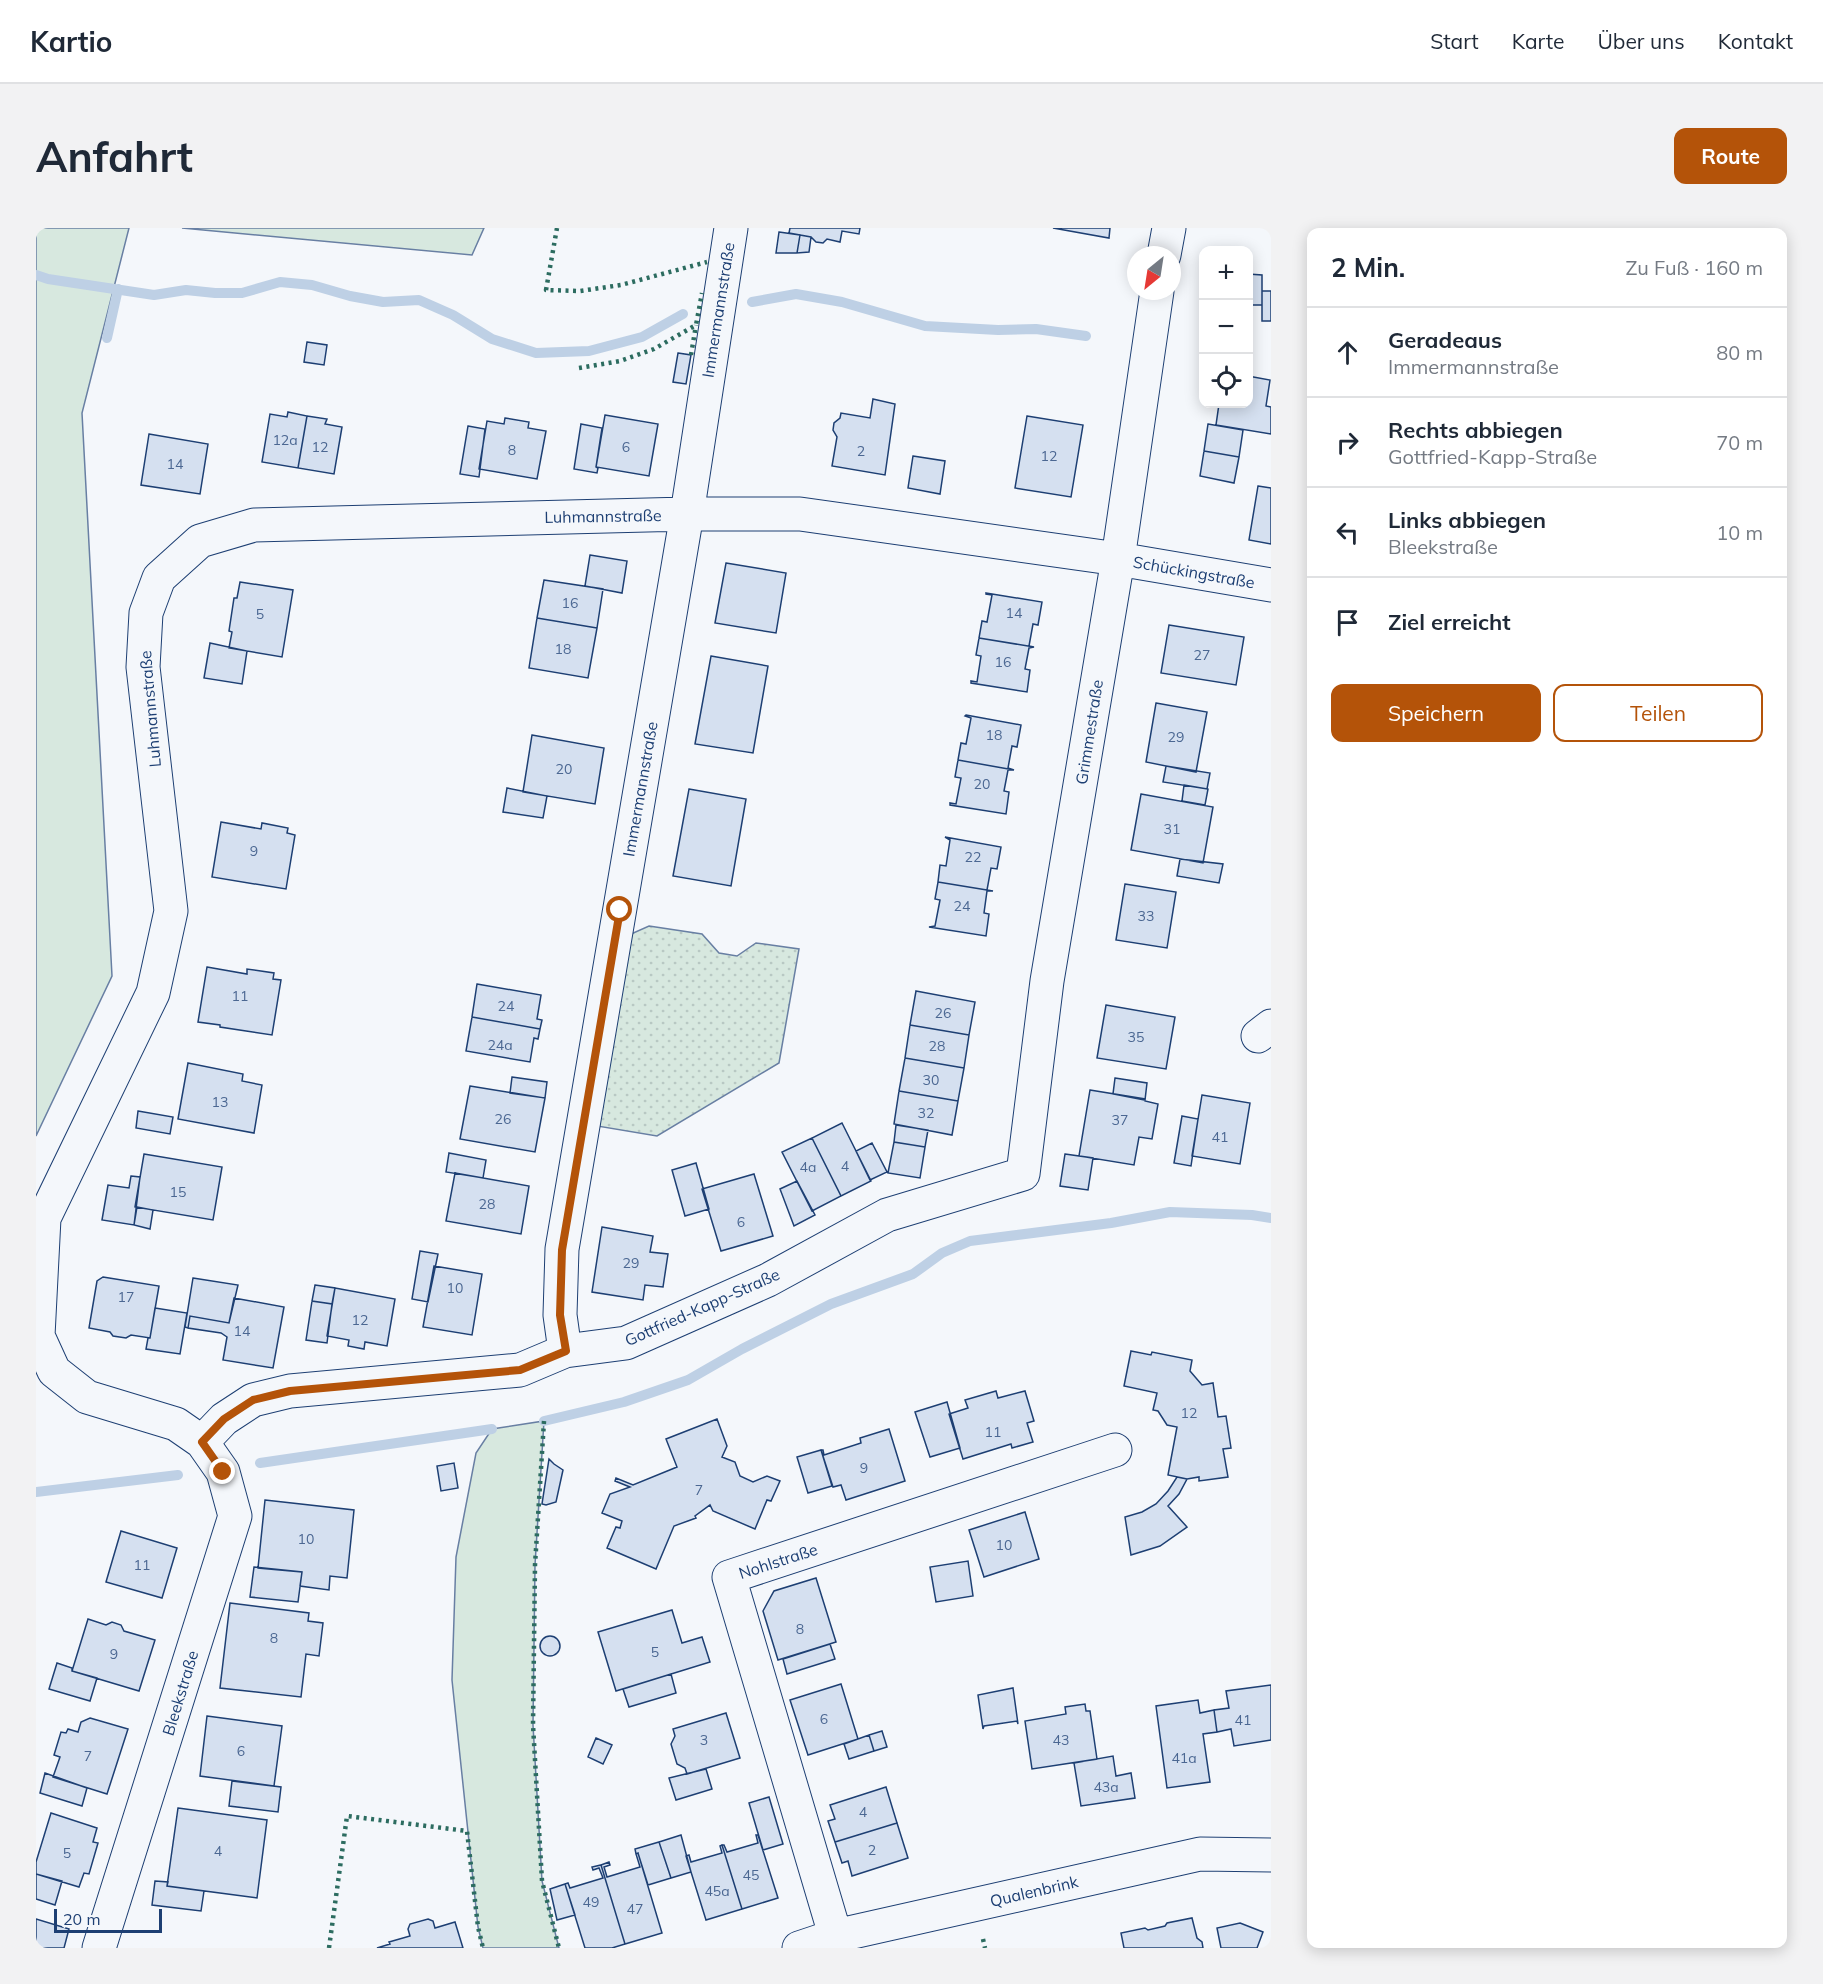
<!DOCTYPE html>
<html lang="de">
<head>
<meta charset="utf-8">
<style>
	:root { --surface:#fff; --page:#f2f2f3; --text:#1f2937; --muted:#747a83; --line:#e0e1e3; --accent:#b45309 }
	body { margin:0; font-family:Mulish,sans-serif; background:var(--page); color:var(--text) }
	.controls { position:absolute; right:18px; top:18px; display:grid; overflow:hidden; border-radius:12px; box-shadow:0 3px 15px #0003 }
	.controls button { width:54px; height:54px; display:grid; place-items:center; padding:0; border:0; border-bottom:2px solid var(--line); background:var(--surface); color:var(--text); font:30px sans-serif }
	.compass { position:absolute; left:1091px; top:18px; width:54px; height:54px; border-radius:50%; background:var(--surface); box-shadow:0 3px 15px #0003; rotate:210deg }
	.scale { position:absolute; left:18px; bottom:15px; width:108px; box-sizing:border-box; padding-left:6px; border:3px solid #1d3f73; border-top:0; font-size:16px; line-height:21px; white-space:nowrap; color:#1d3f73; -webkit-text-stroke:4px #f4f7fb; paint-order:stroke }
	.stop { position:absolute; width:18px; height:18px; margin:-14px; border:4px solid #b45309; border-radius:50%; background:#fff }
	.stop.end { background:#b45309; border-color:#fff; box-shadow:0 2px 6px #0008 }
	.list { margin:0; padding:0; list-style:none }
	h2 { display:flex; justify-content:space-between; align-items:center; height:78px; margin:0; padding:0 24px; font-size:26px }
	h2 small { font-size:20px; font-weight:400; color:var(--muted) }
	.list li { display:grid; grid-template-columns:39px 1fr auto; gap:18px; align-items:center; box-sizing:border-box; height:90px; padding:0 24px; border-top:2px solid var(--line) }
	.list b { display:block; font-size:22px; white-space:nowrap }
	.list p { margin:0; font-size:20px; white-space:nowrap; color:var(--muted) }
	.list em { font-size:20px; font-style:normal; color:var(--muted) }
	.actions { display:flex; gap:12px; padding:18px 24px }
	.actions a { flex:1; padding:14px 0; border:2px solid var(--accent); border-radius:12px; text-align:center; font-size:21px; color:var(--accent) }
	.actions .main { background:var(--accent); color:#fff }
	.icon { flex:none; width:33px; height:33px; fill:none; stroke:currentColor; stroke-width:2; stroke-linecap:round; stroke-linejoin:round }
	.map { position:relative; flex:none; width:1235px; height:1720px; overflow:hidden; border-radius:12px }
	header { display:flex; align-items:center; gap:36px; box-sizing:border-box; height:84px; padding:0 30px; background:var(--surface); border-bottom:2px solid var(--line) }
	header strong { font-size:28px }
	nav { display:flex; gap:33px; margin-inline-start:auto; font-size:21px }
	.intro { display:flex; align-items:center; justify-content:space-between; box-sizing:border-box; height:144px; padding:0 36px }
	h1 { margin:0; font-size:42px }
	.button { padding:15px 27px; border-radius:12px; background:var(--accent); color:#fff; font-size:21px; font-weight:700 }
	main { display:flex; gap:36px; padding:0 36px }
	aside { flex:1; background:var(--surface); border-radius:12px; box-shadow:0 3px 15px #0003 }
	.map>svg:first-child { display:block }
	.green { fill:#d7e8df; stroke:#687fa3; stroke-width:1.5 }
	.park { fill:url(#park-dots); stroke:#687fa3; stroke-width:1.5 }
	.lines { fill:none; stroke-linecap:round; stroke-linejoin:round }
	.stream { stroke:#bed0e5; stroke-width:10 }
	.building { fill:#d5e0f0; stroke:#1d3f73; stroke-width:1.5 }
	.minor-casing { stroke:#1d3f73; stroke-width:35 }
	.minor { stroke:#f4f7fb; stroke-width:33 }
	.hedge { stroke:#2c6c60; stroke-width:4.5; stroke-dasharray:3 4.5; stroke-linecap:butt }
	.route { stroke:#b45309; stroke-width:8 }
	.labels { text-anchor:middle; stroke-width:4.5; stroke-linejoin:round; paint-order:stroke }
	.number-label { font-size:14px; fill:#4b6792 }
	.street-label { font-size:16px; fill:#1d3f73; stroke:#f4f7fb }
</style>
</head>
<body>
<header>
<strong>Kartio</strong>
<nav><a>Start</a><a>Karte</a><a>Über uns</a><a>Kontakt</a></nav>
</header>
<div class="intro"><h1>Anfahrt</h1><a class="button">Route</a></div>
<main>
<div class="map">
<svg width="1235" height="1720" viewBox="0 0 1235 1720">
	<defs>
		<pattern id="park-dots" width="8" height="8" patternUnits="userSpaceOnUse" patternTransform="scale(1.5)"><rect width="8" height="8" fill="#d7e8df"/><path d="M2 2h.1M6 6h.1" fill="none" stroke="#b8c8c3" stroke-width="1.8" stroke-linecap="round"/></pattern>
	</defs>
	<rect width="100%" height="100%" fill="#f4f7fb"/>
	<path class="green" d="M0,0H93L46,185L76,748L0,908Z
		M146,0H448L436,27Z
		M508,1193L499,1337L497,1497L506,1653L523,1720H447L442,1699L416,1452L420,1329L440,1225L456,1201Z"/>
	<path class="park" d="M613,698L666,706L683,725L701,728L720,715L763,721L743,835L621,908L561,898L595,706Z"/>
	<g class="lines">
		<path class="stream" d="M0,47L12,51L118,67L150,62L179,65H206L244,54L276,57L314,68L347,74L383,72L417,87L456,111L500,125L553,123L606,109L647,86
			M716,74L760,66L806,74L889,98L962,102L1000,101L1050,108
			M71,110L82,61
			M508,1193L588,1174L652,1152L706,1121L795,1076L877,1046L906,1025L934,1013L1075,995L1134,984L1216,987L1235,990
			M224,1235L456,1201
			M0,1264L142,1247"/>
	</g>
	<path class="building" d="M754,0H824L823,6L806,3L804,14L791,11L787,15L780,14L775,9L753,5Z
		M1017,0H1074L1073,10Z
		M743,4L764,7L761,25H740Z
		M764,7L775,9L773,24L761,25Z
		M1212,46L1226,47V77H1212Z
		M1226,63H1235V93H1226Z
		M271,114L291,117L288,137L268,134Z
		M642,125L655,127L650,156L637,154Z
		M1212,148L1234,152L1230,178L1235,179V206L1180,197L1183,176H1212Z
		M837,171L859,176L849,247L796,238L801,209L797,202L798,195L804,190L805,185L834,190Z
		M252,184L271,188L262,240L226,234L234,186L251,189Z
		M569,187L622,196L613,248L560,239Z
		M271,188L291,191L289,196L306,199L298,246L262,240Z
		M991,188L1047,197L1035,269L979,260Z
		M469,190L493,194L492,200L510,203L501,251L443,241L451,193L468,196Z
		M545,196L566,200L560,239L562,240L561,245L538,241Z
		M1172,196L1207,202L1203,229L1168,223Z
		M432,198L449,201L443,249L424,246Z
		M113,206L172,216L164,266L105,257Z
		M1168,223L1203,229L1198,255L1164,248Z
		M877,228L909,233L904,266L872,260Z
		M1222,258L1235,260V316L1213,312Z
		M554,327L591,333L586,365L549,358Z
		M690,335L750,345L740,405L679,395Z
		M508,352L567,361L561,400L501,390Z
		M204,354L257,362L246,429L193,420L196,404L193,403L198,370H201Z
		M950,365L1006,374L1002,397L997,396L993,418L998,419L943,410L946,393L951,394L956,367L950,366Z
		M501,390L561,400L552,450L493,440Z
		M1133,397L1208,409L1200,457L1125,445Z
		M943,410L998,419L993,420L989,441L994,442L991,464L935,455V453L941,454L945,428L940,427Z
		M174,415L211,423L206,456L168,450Z
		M675,428L732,438L717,525L659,516Z
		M1120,475L1171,484L1160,544L1110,534Z
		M930,487L985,497L981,519L976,518L972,540L978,542L922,532L925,515L930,516L935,490L929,488Z
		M496,507L568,520L559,576L487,564Z
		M922,532L978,542H972L968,563L973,564L970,586L914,577V575L920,576L925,550L919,549Z
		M1130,538L1174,545L1171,561L1127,554Z
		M1148,557L1172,561L1169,577L1146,573Z
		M471,560L511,568L507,590L467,584Z
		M653,561L710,571L695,658L637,648Z
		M1105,566L1177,579L1167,635L1095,622Z
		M185,594L225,601L226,595L252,600L251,605L259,607L250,661L176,649Z
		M909,609L965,619L961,641L955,640L951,662L957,663L902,654L904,637L910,638L914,612Z
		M1144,631L1187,636L1183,655L1141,648Z
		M902,654L957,663H951L948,685L953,686L950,708L893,699L899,698L904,672L899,671Z
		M1089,656L1140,664L1131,720L1080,712Z
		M171,739L211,746V741L238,745L237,751L245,752L236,807L184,799V797L162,794Z
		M441,756L505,767L501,791L506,792L504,801L436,789Z
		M880,763L939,774L933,807L874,797Z
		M1070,777L1139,789L1130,841L1061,830Z
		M436,789L504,801L502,811L498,810L494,834L430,823Z
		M874,797L933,807L928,840L869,830Z
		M869,830L928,840L922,873L863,863Z
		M152,835L207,846L206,853L226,857L218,905L142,891Z
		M476,849L511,854L509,870L474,865Z
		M1079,850L1111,855L1109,872L1077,866Z
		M434,858L509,870L499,924L424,911Z
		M1054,862L1109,871V873L1122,876L1116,911L1103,909L1098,937L1043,928Z
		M863,863L922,873L916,907L858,896Z
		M1166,867L1214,875L1204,936L1156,928Z
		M102,883L137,889L134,906L100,900Z
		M1146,888L1162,891L1155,938L1138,935Z
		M806,895L835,953L805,968L776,910Z
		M860,897L892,902L889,919L858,914Z
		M776,910L805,968L776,983L746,924Z
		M858,914L889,919L884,950L852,945Z
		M836,915L851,944L834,952L820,923Z
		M413,925L450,932L447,950L410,944Z
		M108,926L186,939L177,992L99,979Z
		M1029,926L1057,930L1052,962L1024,958Z
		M660,935L673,981L649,988L636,942Z
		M419,945L493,958L485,1006L410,993Z
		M718,946L737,1008L685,1023L666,961Z
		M95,948L104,949L98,997L66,992L72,957L93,960Z
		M761,953L779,987L758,998L744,961Z
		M101,979L117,982L114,1001L98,997Z
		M566,999L617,1008L614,1024L632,1026L627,1059L609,1057L607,1072L556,1064Z
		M384,1023L402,1026L392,1074L376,1071Z
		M398,1038L446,1046L436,1107L387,1099Z
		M67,1049L123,1058L114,1110L95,1107L90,1110L77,1108L74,1104L53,1100L61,1053Z
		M157,1050L202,1057L193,1095L154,1088L152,1100L149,1099Z
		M279,1057L299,1060L296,1076L276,1073Z
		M299,1060L359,1071L351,1118L329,1114L328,1121L312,1118L313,1112L291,1108Z
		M198,1070L248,1079L237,1140L187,1132L191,1109L185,1105L152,1100L154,1088L193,1095Z
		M276,1073L296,1076L291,1115L270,1112Z
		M119,1080L151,1085L144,1126L110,1121L112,1110H114Z
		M1095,1123L1115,1127L1116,1124L1156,1132L1154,1143L1166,1157L1177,1155L1182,1189L1190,1188L1195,1220L1187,1221L1192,1249L1163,1253V1249L1151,1251L1132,1247L1141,1199L1131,1197L1122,1183L1117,1182L1121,1165L1088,1158Z
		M960,1163L962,1170L989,1163L998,1193L991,1195L997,1214L976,1220L975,1216L927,1231L913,1186L932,1180L929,1172Z
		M911,1174L924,1220L894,1229L879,1184Z
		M681,1191L691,1218L686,1229L699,1234L704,1248L717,1254L731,1248L744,1253L735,1273L731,1272L719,1301L677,1283L674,1277L659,1288L660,1290L638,1298L620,1341L571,1320L580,1299L584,1300L586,1293L566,1285L574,1266L594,1259L579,1253L580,1250L597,1257L641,1239L630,1211Z
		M853,1201L869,1253L810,1272L805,1257L797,1259L785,1222H787L788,1227L825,1215L824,1210Z
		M785,1222L796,1258L772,1265L761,1229Z
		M513,1231L518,1236L527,1242L520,1274L510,1277L506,1276Z
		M418,1235L422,1260L405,1263L401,1238Z
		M1141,1249L1151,1251L1143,1266L1132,1278L1151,1299L1124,1318L1095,1327L1089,1289L1106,1284L1120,1276L1132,1263Z
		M229,1272L318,1282L311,1350L294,1348L293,1362L264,1358L266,1344L222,1340Z
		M989,1284L1003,1331L948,1349L933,1302Z
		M85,1303L141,1320L126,1370L70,1354Z
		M932,1333L937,1368L900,1374L894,1339Z
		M218,1339L266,1344L262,1374L214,1369Z
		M780,1350L800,1414L742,1432L727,1383L738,1363Z
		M194,1375L273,1385L272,1393L287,1395L283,1428L270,1426L265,1469L184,1460Z
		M636,1382L646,1415L666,1409L674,1434L580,1463L562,1404Z
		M52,1391L70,1397L76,1394L85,1397L88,1403L119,1412L103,1463L36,1443Z
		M504 1418a10 10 0 1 1 20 0a10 10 0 1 1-20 0Z
		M794,1416L799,1431L751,1446L747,1431Z
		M21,1435L36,1440V1443L61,1450L54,1473L13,1461Z
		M635,1446L640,1465L593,1479L587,1461Z
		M805,1456L822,1511L772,1527L754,1472Z
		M1235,1457V1512L1198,1518L1195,1501L1181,1504L1178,1482L1193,1480L1190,1463Z
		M977,1460L982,1496L981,1493L948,1498L947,1501L942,1467Z
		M1162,1472L1164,1485L1178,1482L1181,1504L1167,1506L1174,1554L1131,1560L1120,1478Z
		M1049,1476L1050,1483H1054L1061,1531L996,1541L989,1493L1030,1486L1029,1479Z
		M690,1485L704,1530L651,1546L649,1540L641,1536L635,1516L639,1508L637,1501Z
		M171,1488L246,1498L238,1558L164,1548Z
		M54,1490L92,1501L71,1566L17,1549L24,1529L18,1527L25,1504L30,1505L32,1501L42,1504L45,1494Z
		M846,1503L851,1519L838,1523L833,1507Z
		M833,1507L838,1523L813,1531L808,1516Z
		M560,1510L576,1517L567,1536L552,1529Z
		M1077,1528L1080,1548L1095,1545L1099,1570L1045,1578L1038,1535Z
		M670,1541L676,1561L640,1572L633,1550Z
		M9,1545L51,1560L46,1578L4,1565Z
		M196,1553L245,1559L242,1584L193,1578Z
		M850,1559L861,1595L799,1614L792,1593L799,1591L794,1577Z
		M733,1569L747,1616L727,1622L713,1575Z
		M142,1580L231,1592L221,1670L131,1658Z
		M15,1585L61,1600L57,1614L62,1615L53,1646L48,1645L43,1659L0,1646V1634Z
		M861,1595L872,1630L816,1648L812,1633L806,1635L799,1614Z
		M645,1607L655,1644L635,1650L623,1614Z
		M720,1607H722L742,1670L706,1681L686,1617H688L691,1624L722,1615Z
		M623,1614L635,1650L612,1657L602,1625L600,1626L599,1621Z
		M686,1617L706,1681L670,1692L650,1628L653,1627L655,1634L686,1625L684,1618Z
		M602,1625L626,1705L589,1716L565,1637L573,1634L574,1637L568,1639L571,1649L604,1639L600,1626Z
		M565,1637L589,1716L576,1720H549L529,1656L532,1655L534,1660L567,1650L563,1640L557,1642L556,1639Z
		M0,1646L26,1653L19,1677L0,1671Z
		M119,1653L132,1654L131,1658L168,1663L165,1683L116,1677Z
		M529,1656L539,1687L521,1692L514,1661Z
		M1156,1690L1161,1710L1166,1714L1167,1720H1088L1085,1705L1109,1700L1112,1702L1129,1698L1131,1695Z
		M0,1691L33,1701L28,1720H0Z
		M392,1691L397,1693L399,1700L419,1694L427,1720H341L354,1716L353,1714L374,1708L372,1701L374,1696Z
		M1204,1695L1227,1704L1221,1720H1185L1181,1700Z"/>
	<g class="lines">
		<g class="minor-casing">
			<path id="minor" d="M1128,27L1133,0
				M1222,808L1235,798
				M529,1123L524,1087L526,1021L651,286L695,0
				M166,1214L188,1191L217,1172L254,1163L484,1142L529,1123L590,1115L732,1052L851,987L987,946L1011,753L1082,331L1121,63
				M63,1720L199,1288L187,1244L166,1214L140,1196L51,1169L18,1143L2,1108L8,990L117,765L135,683L107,439L110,385L123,350L164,313L218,297L651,286H764L1082,331L1235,357
				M763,1720L799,1708L1164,1626L1235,1627
				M803,1720L693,1349L1079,1222"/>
		</g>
		<use href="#minor" class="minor"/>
		<path class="hedge" d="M521,0L510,62L544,63L585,57L671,34
			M655,127L660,97
			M543,140L584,133L618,121L660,97L666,65
			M508,1193L499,1337L497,1497L506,1653L523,1720
			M947,1711L949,1720
			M293,1720L311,1588L431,1603L442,1699L447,1720"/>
	</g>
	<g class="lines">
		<path class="route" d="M187,1244L166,1214L188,1191L217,1172L254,1163L484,1142L530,1123L524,1087L526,1022L584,682"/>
	</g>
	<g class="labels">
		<g class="number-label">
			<text x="249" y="217">12a</text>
			<text x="284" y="224">12</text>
			<text x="590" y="224">6</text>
			<text x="476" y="227">8</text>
			<text x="825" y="228">2</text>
			<text x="1013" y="233">12</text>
			<text x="139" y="241">14</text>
			<text x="534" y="380">16</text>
			<text x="978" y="390">14</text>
			<text x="224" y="391">5</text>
			<text x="527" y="426">18</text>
			<text x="1166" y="432">27</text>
			<text x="967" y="439">16</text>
			<text x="958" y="512">18</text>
			<text x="1140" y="514">29</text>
			<text x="528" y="546">20</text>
			<text x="946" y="561">20</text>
			<text x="1136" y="606">31</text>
			<text x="218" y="628">9</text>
			<text x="937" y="634">22</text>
			<text x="926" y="683">24</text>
			<text x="1110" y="693">33</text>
			<text x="204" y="773">11</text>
			<text x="470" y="783">24</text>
			<text x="907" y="790">26</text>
			<text x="1100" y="814">35</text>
			<text x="464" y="822">24a</text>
			<text x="901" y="823">28</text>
			<text x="895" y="857">30</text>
			<text x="184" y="879">13</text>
			<text x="890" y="890">32</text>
			<text x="467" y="896">26</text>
			<text x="1084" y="897">37</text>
			<text x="1184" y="914">41</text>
			<text x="809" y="943">4</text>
			<text x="772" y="944">4a</text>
			<text x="142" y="969">15</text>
			<text x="451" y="981">28</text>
			<text x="705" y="999">6</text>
			<text x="595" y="1040">29</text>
			<text x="419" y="1065">10</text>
			<text x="90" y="1074">17</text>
			<text x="324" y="1097">12</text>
			<text x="206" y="1108">14</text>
			<text x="1153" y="1190">12</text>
			<text x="957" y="1209">11</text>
			<text x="828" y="1245">9</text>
			<text x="663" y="1267">7</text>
			<text x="270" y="1316">10</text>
			<text x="968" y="1322">10</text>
			<text x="106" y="1342">11</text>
			<text x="764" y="1406">8</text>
			<text x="238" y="1415">8</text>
			<text x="619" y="1429">5</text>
			<text x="78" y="1431">9</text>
			<text x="788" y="1496">6</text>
			<text x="1207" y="1497">41</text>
			<text x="668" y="1517">3</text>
			<text x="1025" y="1517">43</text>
			<text x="205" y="1528">6</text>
			<text x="52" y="1533">7</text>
			<text x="1148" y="1535">41a</text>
			<text x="1070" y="1564">43a</text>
			<text x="827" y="1589">4</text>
			<text x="836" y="1627">2</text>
			<text x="182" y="1628">4</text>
			<text x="31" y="1630">5</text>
			<text x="715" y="1652">45</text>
			<text x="681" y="1668">45a</text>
			<text x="555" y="1679">49</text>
			<text x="599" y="1686">47</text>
		</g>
		<g class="street-label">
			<text transform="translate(682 82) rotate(-81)" y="6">Immermannstraße</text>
			<text transform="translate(567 288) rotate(-1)" y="6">Luhmannstraße</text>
			<text transform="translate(1158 344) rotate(10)" y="6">Schückingstraße</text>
			<text transform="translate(114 481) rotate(-95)" y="6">Luhmannstraße</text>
			<text transform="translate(1053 504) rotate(-81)" y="6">Grimmestraße</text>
			<text transform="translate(604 561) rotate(-80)" y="6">Immermannstraße</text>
			<text transform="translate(666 1079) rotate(-24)" y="6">Gottfried-Kapp-Straße</text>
			<text transform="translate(742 1333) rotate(-18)" y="6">Nohlstraße</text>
			<text transform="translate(144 1465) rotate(-73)" y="6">Bleekstraße</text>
			<text transform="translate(998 1663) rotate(-13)" y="6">Qualenbrink</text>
		</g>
	</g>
</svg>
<div class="controls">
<button>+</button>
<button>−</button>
<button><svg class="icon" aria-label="locate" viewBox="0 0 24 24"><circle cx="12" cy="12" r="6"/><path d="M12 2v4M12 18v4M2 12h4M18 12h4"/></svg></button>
</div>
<svg class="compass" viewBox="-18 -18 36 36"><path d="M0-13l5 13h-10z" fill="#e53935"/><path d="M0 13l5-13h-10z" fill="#747a83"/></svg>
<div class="scale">20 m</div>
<div class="stop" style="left:584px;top:682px"></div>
<div class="stop end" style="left:187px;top:1244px"></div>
</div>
<aside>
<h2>2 Min.<small>Zu Fuß · 160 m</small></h2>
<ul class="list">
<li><svg class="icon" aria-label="ahead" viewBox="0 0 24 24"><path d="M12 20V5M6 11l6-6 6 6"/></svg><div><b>Geradeaus</b><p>Immermannstraße</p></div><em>80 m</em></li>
<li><svg class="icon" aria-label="right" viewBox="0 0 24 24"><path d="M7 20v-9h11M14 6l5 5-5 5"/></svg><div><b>Rechts abbiegen</b><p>Gottfried-Kapp-Straße</p></div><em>70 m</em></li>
<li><svg class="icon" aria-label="left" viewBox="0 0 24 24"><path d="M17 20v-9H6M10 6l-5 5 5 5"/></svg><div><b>Links abbiegen</b><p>Bleekstraße</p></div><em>10 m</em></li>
<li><svg class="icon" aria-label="arrive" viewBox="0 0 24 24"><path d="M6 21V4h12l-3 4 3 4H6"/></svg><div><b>Ziel erreicht</b></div></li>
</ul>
<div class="actions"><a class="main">Speichern</a><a>Teilen</a></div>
</aside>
</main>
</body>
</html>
